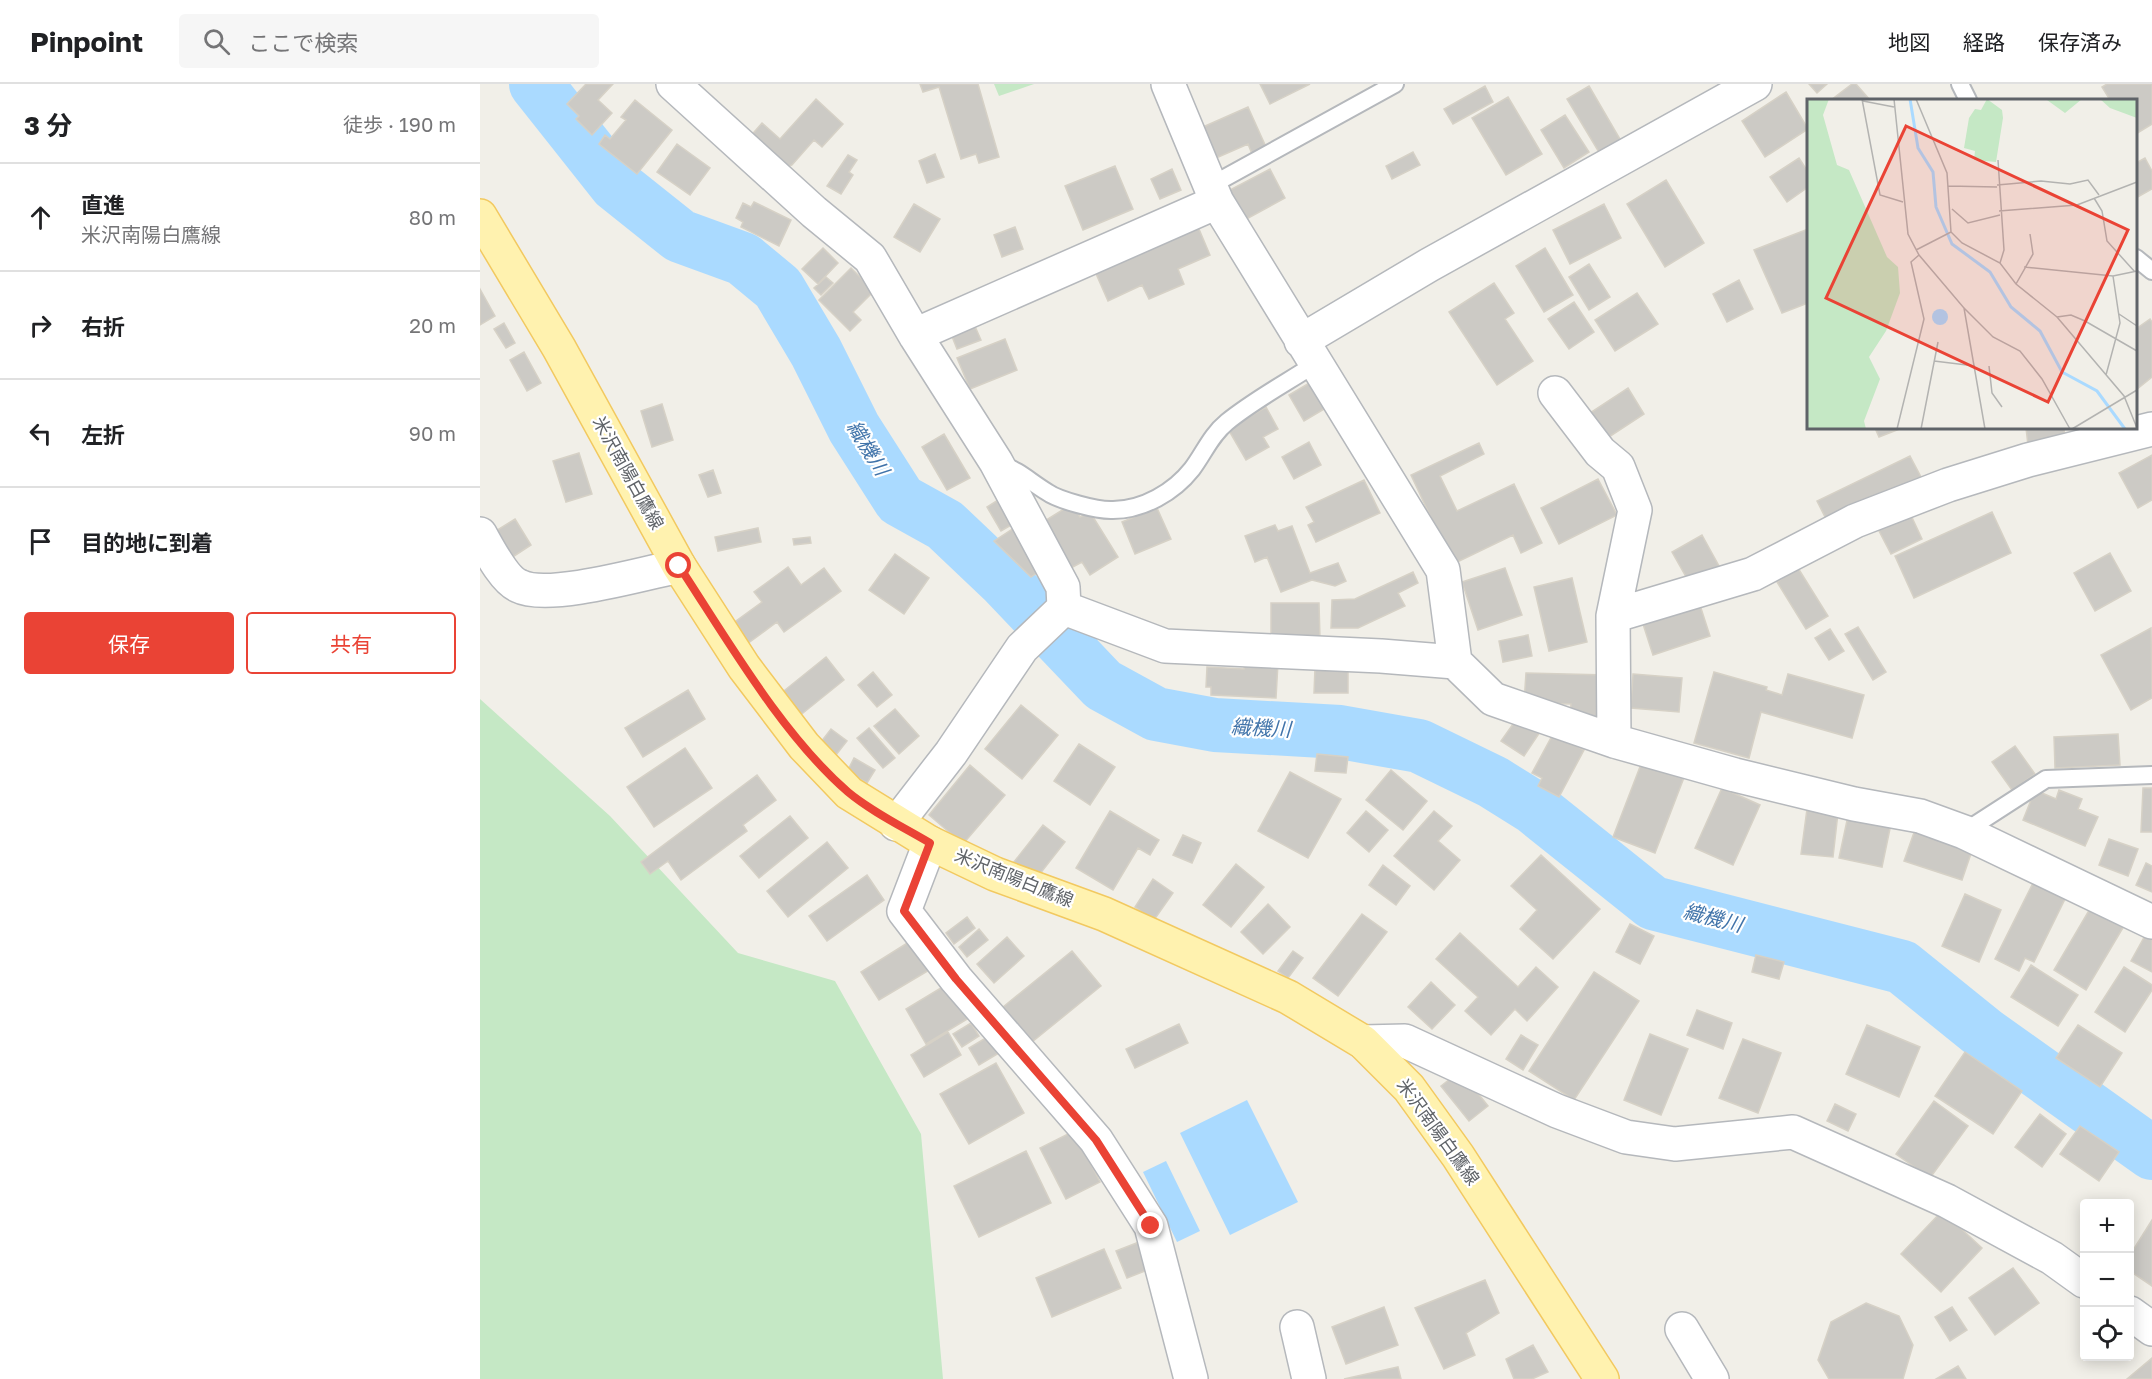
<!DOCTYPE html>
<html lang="ja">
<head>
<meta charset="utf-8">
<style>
	:root { --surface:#fff; --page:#f6f6f6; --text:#202124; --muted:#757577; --line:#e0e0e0; --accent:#ea4335 }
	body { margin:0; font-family:"Golos Text","Noto Sans JP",sans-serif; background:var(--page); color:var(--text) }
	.controls { position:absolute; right:18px; bottom:18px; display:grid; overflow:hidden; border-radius:6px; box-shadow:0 3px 15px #0003 }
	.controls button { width:54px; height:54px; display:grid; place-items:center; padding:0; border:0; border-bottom:2px solid var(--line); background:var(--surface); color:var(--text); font:30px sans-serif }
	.stop { position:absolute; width:18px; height:18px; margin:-14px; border:4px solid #ea4335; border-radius:50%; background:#fff }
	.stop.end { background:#ea4335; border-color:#fff; box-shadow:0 2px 6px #0008 }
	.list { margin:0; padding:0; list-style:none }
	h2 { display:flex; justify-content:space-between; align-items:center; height:78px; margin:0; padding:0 24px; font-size:26px }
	h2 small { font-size:20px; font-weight:400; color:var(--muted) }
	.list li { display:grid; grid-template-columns:39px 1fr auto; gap:18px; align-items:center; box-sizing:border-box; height:108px; padding:0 24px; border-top:2px solid var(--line) }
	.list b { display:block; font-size:22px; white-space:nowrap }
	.list p { margin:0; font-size:20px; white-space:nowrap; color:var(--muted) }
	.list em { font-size:20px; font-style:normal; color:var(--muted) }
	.actions { display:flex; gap:12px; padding:18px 24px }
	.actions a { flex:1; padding:14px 0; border:2px solid var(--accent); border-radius:6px; text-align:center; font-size:21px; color:var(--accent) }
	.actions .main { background:var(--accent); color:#fff }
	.icon { flex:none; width:33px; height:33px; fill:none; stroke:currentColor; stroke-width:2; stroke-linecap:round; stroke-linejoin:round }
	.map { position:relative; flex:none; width:1672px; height:1295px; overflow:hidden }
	header { display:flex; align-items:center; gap:36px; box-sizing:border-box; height:84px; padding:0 30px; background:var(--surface); border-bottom:2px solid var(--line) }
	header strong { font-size:28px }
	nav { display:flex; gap:33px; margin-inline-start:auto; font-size:21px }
	.search { width:420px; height:54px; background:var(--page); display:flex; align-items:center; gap:15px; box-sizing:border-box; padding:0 21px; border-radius:6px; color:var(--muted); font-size:22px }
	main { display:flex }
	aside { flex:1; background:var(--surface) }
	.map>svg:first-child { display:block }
	.green { fill:#c5e8c5 }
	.water { fill:#aadaff }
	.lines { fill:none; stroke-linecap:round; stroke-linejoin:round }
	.river { stroke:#aadaff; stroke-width:54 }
	.building { fill:#cccac5; stroke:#d6d1c6; stroke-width:1.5 }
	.lane-casing { stroke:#b5b8bc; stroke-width:20 }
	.street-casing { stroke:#b5b8bc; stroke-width:36 }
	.primary-casing { stroke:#f2c960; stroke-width:36 }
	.lane { stroke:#fff; stroke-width:16 }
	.street { stroke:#fff; stroke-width:33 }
	.primary { stroke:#fff2af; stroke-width:33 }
	.route { stroke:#ea4335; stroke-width:8 }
	.labels { text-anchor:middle; stroke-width:4.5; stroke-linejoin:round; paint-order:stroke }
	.street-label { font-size:18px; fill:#5f6368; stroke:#fff }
	.water-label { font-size:20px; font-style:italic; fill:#4174aa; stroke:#fff }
	.inset-river { fill:none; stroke:#aadaff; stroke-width:3 }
	.inset-road { fill:none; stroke:#b3b3b1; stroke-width:1.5 }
	.view { fill:#ea4335; fill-opacity:0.15; stroke:#ea4335; stroke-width:3 }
	.inset-edge { fill:none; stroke:#5f6368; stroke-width:3 }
</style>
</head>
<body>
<header>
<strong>Pinpoint</strong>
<div class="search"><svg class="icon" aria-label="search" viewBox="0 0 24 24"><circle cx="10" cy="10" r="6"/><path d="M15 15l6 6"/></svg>ここで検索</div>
<nav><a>地図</a><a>経路</a><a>保存済み</a></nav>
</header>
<main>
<aside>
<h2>3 分<small>徒歩 · 190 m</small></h2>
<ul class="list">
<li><svg class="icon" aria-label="ahead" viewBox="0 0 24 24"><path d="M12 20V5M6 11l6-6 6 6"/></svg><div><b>直進</b><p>米沢南陽白鷹線</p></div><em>80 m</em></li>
<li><svg class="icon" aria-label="right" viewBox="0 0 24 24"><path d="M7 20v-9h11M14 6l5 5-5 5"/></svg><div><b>右折</b></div><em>20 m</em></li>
<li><svg class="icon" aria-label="left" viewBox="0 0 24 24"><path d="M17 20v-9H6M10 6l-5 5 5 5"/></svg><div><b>左折</b></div><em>90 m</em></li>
<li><svg class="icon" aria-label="arrive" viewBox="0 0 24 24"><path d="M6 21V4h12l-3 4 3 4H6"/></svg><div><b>目的地に到着</b></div></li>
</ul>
<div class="actions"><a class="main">保存</a><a>共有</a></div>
</aside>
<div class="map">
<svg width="1672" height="1295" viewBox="0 0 1672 1295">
	<rect width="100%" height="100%" fill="#f1efe8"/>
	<path class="green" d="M514,0H554L519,12Z
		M0,615L130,732L258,869L355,897L441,1050L463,1295H0Z"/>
	<path class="water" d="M767,1016L818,1118L750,1151L700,1049Z
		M686,1077L720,1147L697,1158L663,1088Z"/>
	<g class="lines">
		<path class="river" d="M56,0L136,101L200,152L263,175L298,204L336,268L374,344L420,416L465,441L524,497L623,601L676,630L735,641L860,648L939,662L1013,698L1053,723L1173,819L1422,883L1505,950L1672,1069"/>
	</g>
	<path class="building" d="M106,0H133L118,16L132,29L112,51L96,35L99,32L87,20Z
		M440,0H498L519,73L499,79L496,70L481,75L459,3L443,8Z
		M780,0H830L790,20Z
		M1329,0H1347L1337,9Z
		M1372,0H1376L1390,16H1351Z
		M1627,0H1672V40L1656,50V16H1630L1622,3Z
		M1005,2L1013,18L973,40L964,25Z
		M1109,2L1144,62L1123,75L1087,15Z
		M1306,8L1328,45L1285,73L1262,37Z
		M1028,13L1062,70L1026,91L992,34Z
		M336,15L363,40L342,63L334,56L312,81L301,86L268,55L282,39L300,55Z
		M155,16L192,46L157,90L119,60L125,51L130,55L146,36L141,33Z
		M768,23L786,63L772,70L768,60L727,78L714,47Z
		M1085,31L1109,68L1084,84L1061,46Z
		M197,60L230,84L210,111L177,88Z
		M933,68L940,81L912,95L906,82Z
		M455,70L464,93L447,99L439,77Z
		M368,71L377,76L369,88L373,91L361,110L347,102Z
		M1319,74L1328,88V103L1307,118L1290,93Z
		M1665,74L1672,87V105L1656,114V79Z
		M635,82L653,125L603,146L585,102Z
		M692,85L701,106L680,115L671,95Z
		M790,85L805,114L761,138L746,108Z
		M1186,96L1224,159L1185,183L1147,120Z
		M274,118L311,136L299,162L261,143L263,138L256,134L263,119L271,123Z
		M434,120L460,135L440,168L414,153Z
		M1124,120L1141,154L1090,180L1073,146Z
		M716,138L730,171L698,185L704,200L669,215L662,201L628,217L613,183Z
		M535,143L543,165L522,173L514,151Z
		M1328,145V219L1302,229L1274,166Z
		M343,164L358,179L338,200L322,185Z
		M1065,164L1093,211L1064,228L1036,182Z
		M1109,180L1130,213L1109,226L1089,193Z
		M371,184L394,207L373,228L381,236L370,247L339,216Z
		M346,193L353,199L341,211L334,204Z
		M1259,196L1273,225L1247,238L1233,210Z
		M1014,199L1034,229L1025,235L1053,277L1017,301L969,228Z
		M0,205L15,232L0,241Z
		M1157,209L1178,240L1135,267L1115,236Z
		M1094,218L1114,248L1089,265L1068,235Z
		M1670,235L1672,238V293L1656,306V245Z
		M24,239L35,259L26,264L14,245Z
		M494,240L501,256L477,265L471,250Z
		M525,255L537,286L490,305L477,274Z
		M44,268L61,299L47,307L30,276Z
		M836,295L851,321L824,337L809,311Z
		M1148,304L1164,330L1126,355L1110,329Z
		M182,320L193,356L172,363L161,327Z
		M786,323L798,345L783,353L789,363L766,376L748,345Z
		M1395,344H1422L1399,353Z
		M1546,344H1584L1585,357L1548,361Z
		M464,350L490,394L467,406L442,363Z
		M829,358L841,381L814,395L802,373Z
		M999,359L1004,370L960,392L977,427L1034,400L1062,459L1041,469L1033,451L969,482L949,440L953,438L931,391Z
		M99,369L112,410L86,418L73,377Z
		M1672,371V416L1658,424L1639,389Z
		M1430,372L1441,393L1348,439L1337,417Z
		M233,386L241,409L228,413L219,391Z
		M1118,395L1137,431L1079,460L1061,424Z
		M884,396L900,429L836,458L828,441L834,438L826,423Z
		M518,416L533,440L521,447L507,423Z
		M592,420L600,433L610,428L638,473L610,491L602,478L591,484L563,438Z
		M677,424L691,455L655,470L642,438Z
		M1429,427L1442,455L1411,470L1397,443Z
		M1512,428L1531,469L1434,514L1415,472Z
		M35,435L51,461L28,476L11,450Z
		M540,440L567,482L551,493L514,457Z
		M795,441L798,447L812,442L830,489L858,479L866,497L855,502L832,496L801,508L787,473L775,478L765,452Z
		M278,444L281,458L238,467L235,453Z
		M1222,451L1239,482L1209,498L1192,468Z
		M330,453L331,459L314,461L313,455Z
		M1630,469L1651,507L1615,527L1594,489Z
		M415,470L449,494L424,530L389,506Z
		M308,483L321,501L344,484L361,507L304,548L297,538L267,560L252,540L282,518L274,508Z
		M1025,484L1042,531L998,546L982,498Z
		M1318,484L1348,532L1326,545L1297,498Z
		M933,488L938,499L918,509L925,522L878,544H851L852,516L875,515Z
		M1092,494L1107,558L1069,567L1054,503Z
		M1219,518L1230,552L1173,571L1162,537Z
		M791,519H839L840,555H791Z
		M1378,543L1406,588L1393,596L1365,550Z
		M1671,544L1672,614L1651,626L1621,571Z
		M1350,545L1364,567L1349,576L1335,554Z
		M1048,551L1052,572L1023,578L1019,557Z
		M346,573L364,596L318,633L300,610Z
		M765,578L798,579L796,614L731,611V603H726L727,583L764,585Z
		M835,584L868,585V609H834Z
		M393,588L412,611L397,623L378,601Z
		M1234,588L1287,603L1286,606L1302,611L1308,590L1384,611L1372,654L1281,628L1269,674L1214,659Z
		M1046,589L1127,591L1125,637L1090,635L1091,620L1044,619Z
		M1153,590L1202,594L1199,628L1151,624Z
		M208,606L225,635L163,673L145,644Z
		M541,621L578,651L542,695L505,665Z
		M415,625L439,652L419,670L394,642Z
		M1038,633L1060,648L1044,672L1021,657Z
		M389,644L415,674L403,684L377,654Z
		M351,645L367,657L356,671L341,658Z
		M1073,650L1104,666L1079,713L1058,702L1062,694L1052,689Z
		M1638,650L1640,681L1575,684L1574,653Z
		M599,660L635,683L610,721L574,697Z
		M1535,662L1555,690L1532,706L1512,678Z
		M205,664L232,704L174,743L147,703Z
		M837,670L868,673L866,689L835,687Z
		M374,674L395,686L387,699L367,688Z
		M1163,675L1205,691L1175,769L1133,753Z
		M490,681L525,711L483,760L449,731Z
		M911,686L947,717L923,746L886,716Z
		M810,688L861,715L828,774L778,747Z
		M277,691L296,716L263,741L267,747L201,796L188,777L170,790L161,778Z
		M1242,704L1280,721L1253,781L1215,764Z
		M1663,704H1672V748H1661Z
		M1555,706L1576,715L1579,706L1602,715L1598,725L1618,733L1605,762L1543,736Z
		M1327,725L1358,729L1353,773L1321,770Z
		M630,727L679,756L670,771L658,764L633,806L596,784Z
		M886,727L908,746L889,768L867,749Z
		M954,727L972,742L958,757L980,776L954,806L914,772Z
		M1369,727L1412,735L1402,783L1359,774Z
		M310,732L328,754L279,794L260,772Z
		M1437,740L1495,758L1482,796L1424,777Z
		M563,741L585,758L552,800L530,783Z
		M703,751L721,759L712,779L693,771Z
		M1629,755L1658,765L1648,792L1619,781Z
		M347,758L368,784L308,833L287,807Z
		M1061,771L1120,825L1073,875L1040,845L1057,826L1031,802Z
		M1666,779L1672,782V808L1656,801Z
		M756,780L784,803L751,843L723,821Z
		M903,781L930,802L916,821L889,801Z
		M387,791L404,816L347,857L329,832Z
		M673,795L693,809L674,836L655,823Z
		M1553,799L1585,815L1554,878L1545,874L1539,887L1515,875Z
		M1485,810L1521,826L1499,878L1462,862Z
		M788,820L810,843L783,870L761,848Z
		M1611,823L1644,842L1606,906L1574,886Z
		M882,830L907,848L858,912L833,894Z
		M487,833L495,844L474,860L466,849Z
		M1150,840L1174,852L1160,880L1136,868Z
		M499,845L508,856L487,873L479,863Z
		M1667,848L1672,851V888L1651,877Z
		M980,849L1038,903L1056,883L1078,903L1047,937L1035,925L1011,951L985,927L998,913L956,875Z
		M527,853L544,872L514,899L497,880Z
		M432,856L451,885L399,916L381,888Z
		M592,867L621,902L552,958L523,923Z
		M813,867L823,874L808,894L798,887Z
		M1276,871L1304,878L1299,895L1272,888Z
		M1551,881L1598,911L1578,942L1531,913Z
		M1644,883L1672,901V906L1645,948L1615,928Z
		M1114,888L1159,917L1094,1016L1049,987Z
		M951,898L975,921L952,945L928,923Z
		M469,899L489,934L446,960L426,925Z
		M1217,926L1252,939L1243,965L1207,951Z
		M491,939L499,952L482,963L473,950Z
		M699,940L708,959L655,984L646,965Z
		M1387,941L1440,963L1419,1013L1366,990Z
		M1598,941L1642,969L1620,1003L1576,974Z
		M468,948L481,971L444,993L431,971Z
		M1170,950L1208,965L1181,1031L1144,1016Z
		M1041,951L1058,961L1043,986L1026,975Z
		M509,952L519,969L499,981L489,964Z
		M1263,955L1301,969L1278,1029L1239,1014Z
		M1485,968L1542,1007L1513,1050L1455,1012Z
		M516,979L544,1029L489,1060L460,1010Z
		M980,987L1008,1022L989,1037L961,1002Z
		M1454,1017L1488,1042L1450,1094L1416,1070Z
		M1355,1020L1376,1030L1368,1047L1347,1037Z
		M1560,1030L1586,1050L1562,1083L1535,1063Z
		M1600,1042L1639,1068L1619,1097L1580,1070Z
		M594,1047L620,1098L586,1115L560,1064Z
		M546,1067L571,1119L499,1153L474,1102Z
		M1462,1127L1502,1164L1461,1208L1421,1170Z
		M1672,1136V1202L1650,1187V1171Z
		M659,1158L670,1185L647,1194L636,1167Z
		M624,1165L641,1204L572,1233L556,1194Z
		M1533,1184L1559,1219L1515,1251L1489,1214Z
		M1005,1196L1019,1229L986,1249L995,1271L964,1285L935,1224Z
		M1386,1219L1419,1232L1433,1261L1423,1295H1349L1338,1276L1351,1238Z
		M904,1223L918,1261L866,1280L852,1243Z
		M1472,1223L1487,1246L1470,1257L1455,1233Z
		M1053,1261L1068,1288L1052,1295H1034L1026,1275Z
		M1672,1274V1295H1647Z
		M1478,1282L1486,1295H1456Z
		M918,1283L921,1295H864Z"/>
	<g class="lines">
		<g class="lane-casing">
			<path id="lane" d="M1480,0L1488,16
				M730,102L915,0
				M1656,174L1672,187
				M520,380C540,387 549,397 567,408C578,416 618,427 633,426C663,426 694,408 712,385C724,369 731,351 747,338C774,316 806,299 835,280
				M1484,748L1566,695L1672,691"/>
		</g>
		<g class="street-casing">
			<path id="street" d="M193,0L334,128L390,174L435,251L516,378L583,503L584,524
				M688,0L737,118L963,486L975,578
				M435,251L737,118
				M821,257L949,181L1275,0
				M1075,309L1120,368L1138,383L1155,426L1133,532L1134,657
				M0,450C8,464 24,496 39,502C68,517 165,489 199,482
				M584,524L685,562L901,572L975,578L1013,615L1134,657L1255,691L1374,720L1440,732L1484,748L1672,838
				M1133,532L1273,490L1375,437L1468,401L1548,376L1672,345
				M416,740L471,669L542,564L584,524
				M450,759L424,827L476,895L616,1056L671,1142L711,1295
				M883,958L925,957L1077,1027L1146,1053L1195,1060L1313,1048L1467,1117L1572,1174L1604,1197
				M1650,1229L1672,1245
				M817,1243L829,1295
				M1202,1245L1232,1295"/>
		</g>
		<g class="primary-casing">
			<path id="primary" d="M0,132L79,264L199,482L264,583L324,662L369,709L450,759L515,790L624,830L808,913L883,958L929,1004L978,1072L1122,1295"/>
		</g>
		<use href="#lane" class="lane"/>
		<use href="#street" class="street"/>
		<use href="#primary" class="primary"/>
	</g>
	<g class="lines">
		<path class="route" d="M199,482C247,555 302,651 368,708C392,728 423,743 450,759L424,827L476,895L616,1056L671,1142"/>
	</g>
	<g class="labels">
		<g class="street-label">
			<text transform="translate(148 389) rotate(61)" y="6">米沢南陽白鷹線</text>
			<text transform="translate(534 794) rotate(22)" y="6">米沢南陽白鷹線</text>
			<text transform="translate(958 1048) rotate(54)" y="6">米沢南陽白鷹線</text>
		</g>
		<g class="water-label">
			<text transform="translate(388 364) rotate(58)" y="7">織機川</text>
			<text transform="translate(781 644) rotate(3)" y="7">織機川</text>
			<text transform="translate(1233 834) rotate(14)" y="7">織機川</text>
		</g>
	</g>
	<g transform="translate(1327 15)">
		<rect width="330" height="330" fill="#f1efe8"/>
		<path d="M0,0H22L16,16L30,66L42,71L80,158L91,168L93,194L79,232L62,258L73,280L57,322L59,330H0ZM180,0L195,11L196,19L189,63L167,61L168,52L157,49L162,19L168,10L174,11ZM275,0L258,14L240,1V0ZM293,0H330V19L303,9Z" fill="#c5e8c5"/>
		<path d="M125 218a8 8 0 1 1 16 0a8 8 0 1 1-16 0Z" fill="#aadaff"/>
		<path class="inset-river" d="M103,0L111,49L126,73L129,108L145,145L183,173L204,208L233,232L255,273L290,292L318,330"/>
		<path class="inset-road" d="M55,0L73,96L96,103M87,0L101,135L112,156L157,209L178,330M109,0L140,74L144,133L155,144L193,164L209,185L250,218L317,297L330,329M56,2L87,8M191,61L197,151L193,164M190,86L234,82L263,85L281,81L292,96M141,87L190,88M287,99L295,112L300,142L328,173M145,110L161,124L193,116M192,112L270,106L330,83M109,151L144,133M217,168L306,177L330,172M209,185L226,155L223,135M157,209L186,238L213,252L235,280L263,330M312,215L330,227M250,218L264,216L278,222L330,252M127,262L168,267M182,267L185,294L195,308M299,276L313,224L306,177M90,330L117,220L104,163L112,156M114,330L131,243M265,330L330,291"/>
		<path class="view" d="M99,27L321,131L241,303L19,199Z"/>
		<rect width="330" height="330" class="inset-edge"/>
	</g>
</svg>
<div class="controls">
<button>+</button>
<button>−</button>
<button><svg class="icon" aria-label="locate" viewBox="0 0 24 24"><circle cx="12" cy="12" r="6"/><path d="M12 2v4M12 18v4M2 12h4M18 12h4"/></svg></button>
</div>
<div class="stop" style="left:199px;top:482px"></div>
<div class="stop end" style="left:671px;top:1142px"></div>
</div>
</main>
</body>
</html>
